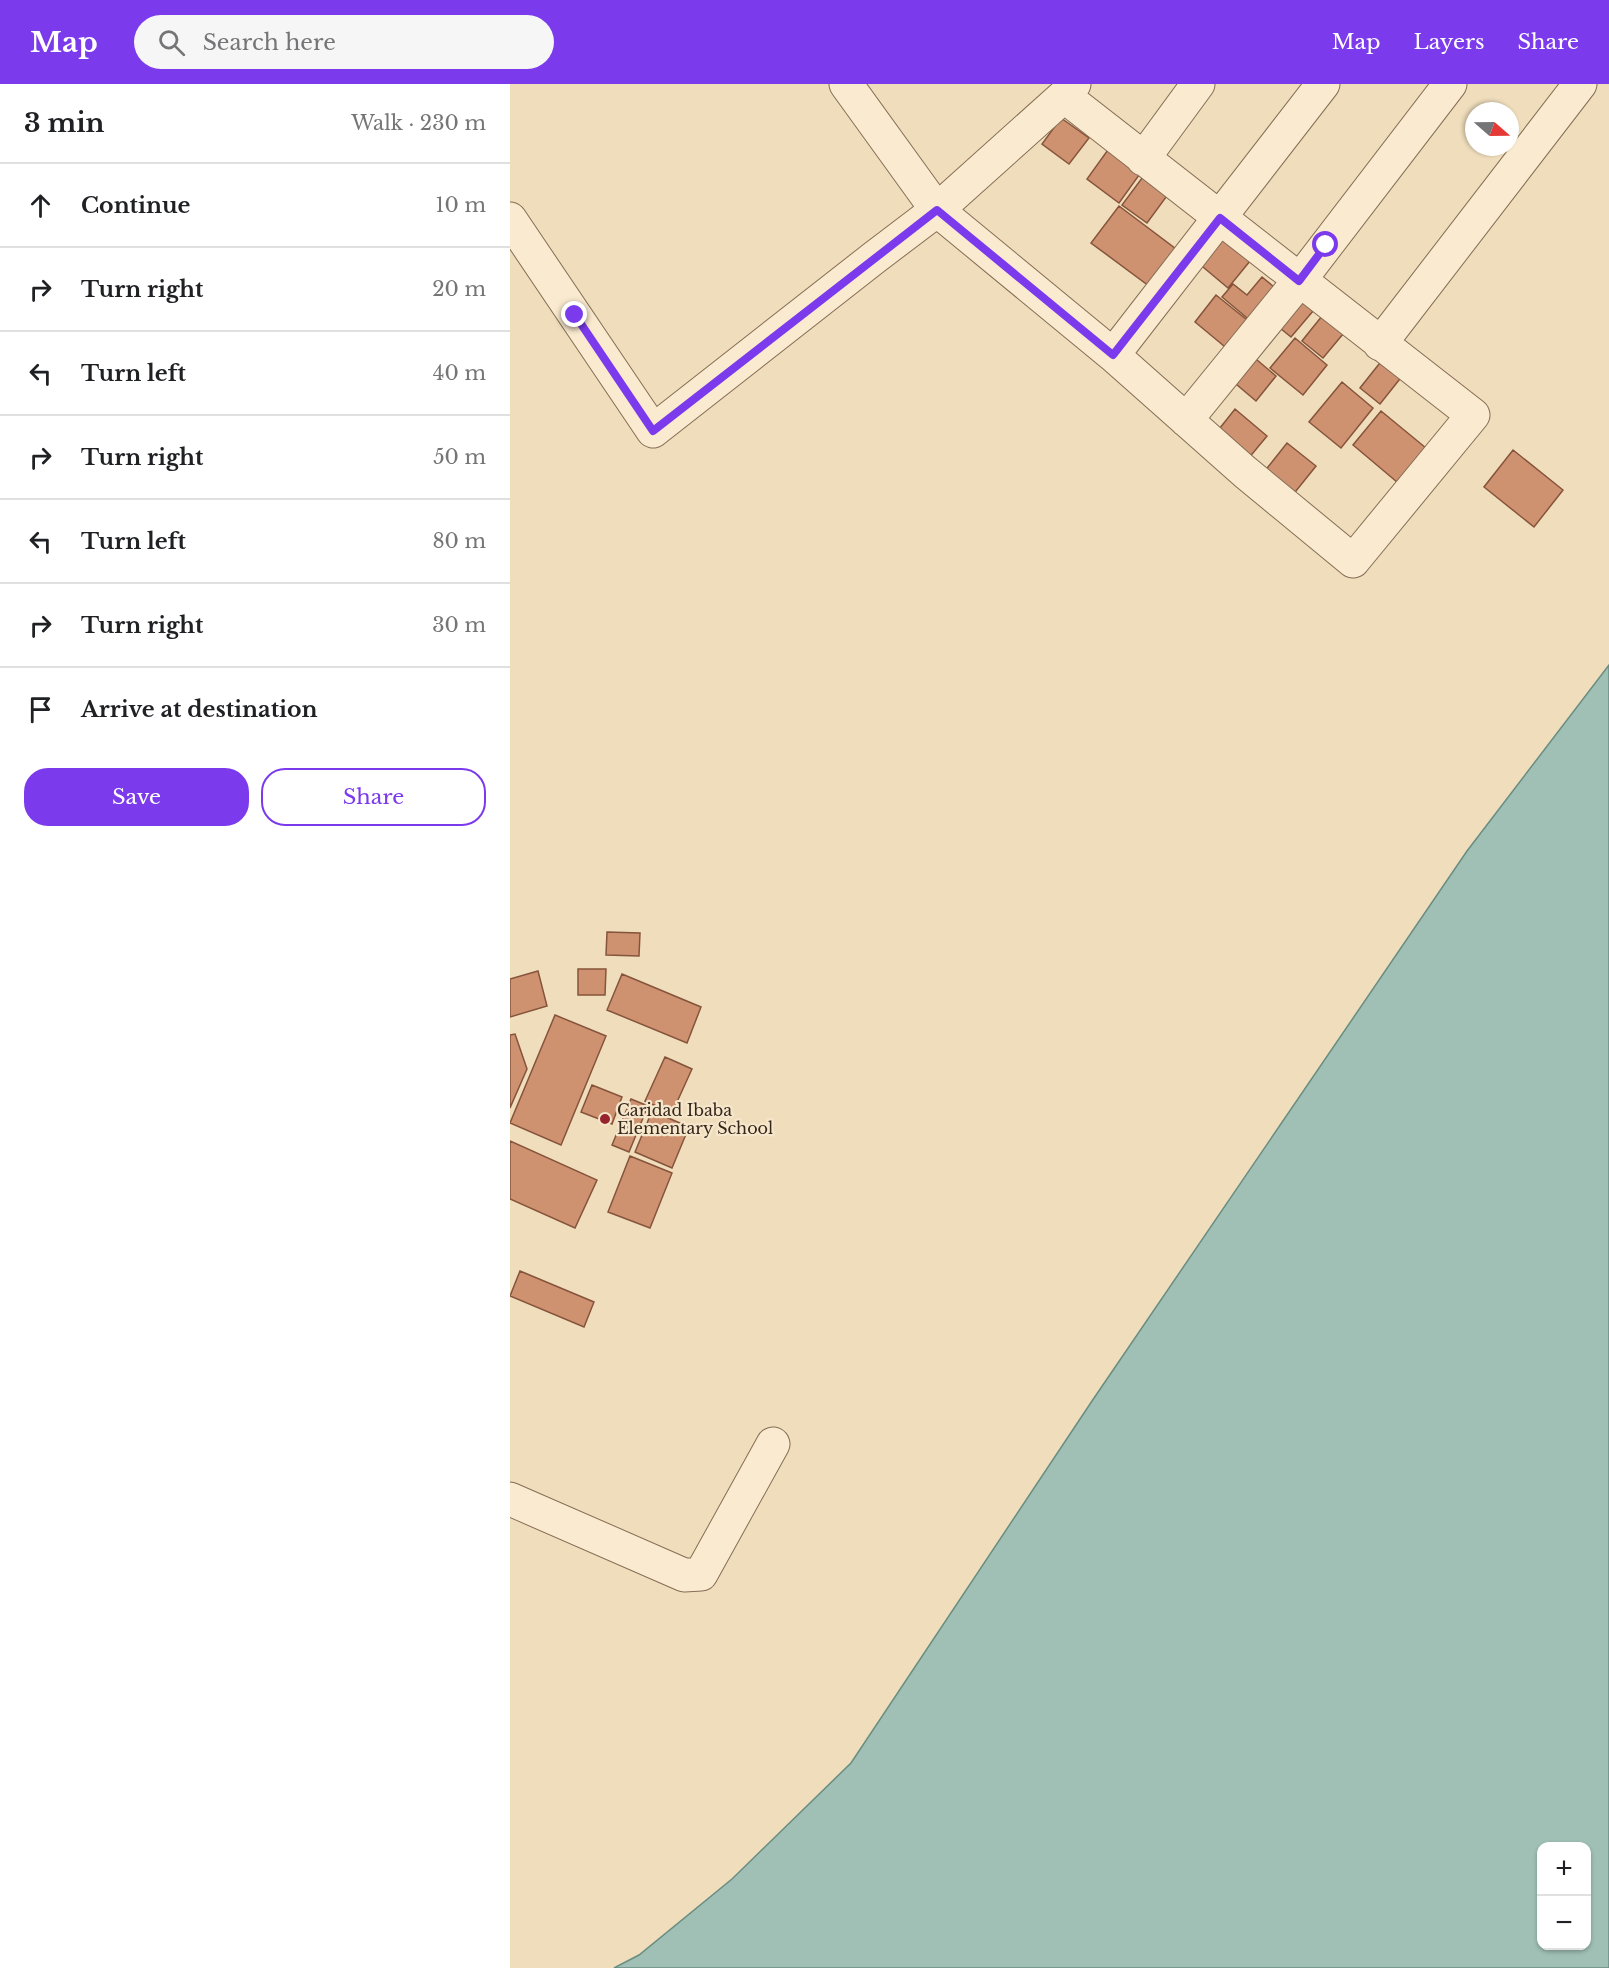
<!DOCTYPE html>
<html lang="en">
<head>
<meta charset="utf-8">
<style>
	:root { --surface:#fff; --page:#f6f6f6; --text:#202124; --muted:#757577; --line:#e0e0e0; --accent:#7c3aed }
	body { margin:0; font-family:"Libre Baskerville",serif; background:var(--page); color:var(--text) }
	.controls { position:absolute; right:18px; bottom:18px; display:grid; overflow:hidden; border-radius:12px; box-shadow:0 2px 4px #0004 }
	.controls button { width:54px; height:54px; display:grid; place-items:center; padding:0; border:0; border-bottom:2px solid var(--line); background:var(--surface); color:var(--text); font:30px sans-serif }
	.compass { position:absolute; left:955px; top:18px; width:54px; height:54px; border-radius:50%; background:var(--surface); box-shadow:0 2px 4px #0004; rotate:110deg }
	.stop { position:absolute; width:18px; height:18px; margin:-14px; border:4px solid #7c3aed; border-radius:50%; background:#fff }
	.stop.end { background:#7c3aed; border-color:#fff; box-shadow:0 2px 6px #0008 }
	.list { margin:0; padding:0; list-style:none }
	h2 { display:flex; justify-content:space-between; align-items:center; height:78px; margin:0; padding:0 24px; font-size:26px }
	h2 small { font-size:20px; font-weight:400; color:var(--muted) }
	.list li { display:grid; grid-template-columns:39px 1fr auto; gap:18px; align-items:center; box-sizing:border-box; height:84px; padding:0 24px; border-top:2px solid var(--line) }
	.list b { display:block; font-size:22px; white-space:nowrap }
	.list em { font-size:20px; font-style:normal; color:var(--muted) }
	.actions { display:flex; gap:12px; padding:18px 24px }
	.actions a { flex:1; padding:14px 0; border:2px solid var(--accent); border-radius:24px; text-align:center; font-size:21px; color:var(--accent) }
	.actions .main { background:var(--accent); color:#fff }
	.icon { flex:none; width:33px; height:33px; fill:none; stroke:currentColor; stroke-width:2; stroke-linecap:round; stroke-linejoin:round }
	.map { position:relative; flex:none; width:1099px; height:1884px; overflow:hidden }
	header { display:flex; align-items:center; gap:36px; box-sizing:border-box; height:84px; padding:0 30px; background:var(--accent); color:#fff }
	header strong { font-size:28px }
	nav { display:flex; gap:33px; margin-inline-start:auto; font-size:21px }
	.search { width:420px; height:54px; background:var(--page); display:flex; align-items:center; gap:15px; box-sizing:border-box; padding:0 21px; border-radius:33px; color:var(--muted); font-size:22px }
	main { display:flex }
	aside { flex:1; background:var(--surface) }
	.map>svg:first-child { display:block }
	.water { fill:#a0c0b5; stroke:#688d82; stroke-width:1.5; fill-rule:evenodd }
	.building { fill:#ce9271; stroke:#86543b; stroke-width:1.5 }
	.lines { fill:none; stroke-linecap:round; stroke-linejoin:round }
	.minor-casing { stroke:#866d55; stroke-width:35 }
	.minor { stroke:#faeacf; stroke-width:33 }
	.route { stroke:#7c3aed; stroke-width:8 }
	.poi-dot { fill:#97242c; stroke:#f6e7cc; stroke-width:2 }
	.labels { text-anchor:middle; stroke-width:4.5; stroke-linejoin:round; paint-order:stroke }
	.poi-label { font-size:16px; fill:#35261b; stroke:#f6e7cc; text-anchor:start }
</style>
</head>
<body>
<header>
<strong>Map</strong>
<div class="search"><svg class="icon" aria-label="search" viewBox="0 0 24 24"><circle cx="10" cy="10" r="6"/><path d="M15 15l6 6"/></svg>Search here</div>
<nav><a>Map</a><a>Layers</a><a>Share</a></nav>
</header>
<main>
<aside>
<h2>3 min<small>Walk · 230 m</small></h2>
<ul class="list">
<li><svg class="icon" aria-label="ahead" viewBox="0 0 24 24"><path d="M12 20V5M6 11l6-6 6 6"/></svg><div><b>Continue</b></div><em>10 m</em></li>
<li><svg class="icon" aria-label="right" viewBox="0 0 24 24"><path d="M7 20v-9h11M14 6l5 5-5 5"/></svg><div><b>Turn right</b></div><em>20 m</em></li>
<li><svg class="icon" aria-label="left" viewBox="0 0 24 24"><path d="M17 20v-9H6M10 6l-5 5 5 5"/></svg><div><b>Turn left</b></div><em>40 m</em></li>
<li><svg class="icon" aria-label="right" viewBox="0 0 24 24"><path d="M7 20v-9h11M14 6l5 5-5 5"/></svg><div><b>Turn right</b></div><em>50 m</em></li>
<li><svg class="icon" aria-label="left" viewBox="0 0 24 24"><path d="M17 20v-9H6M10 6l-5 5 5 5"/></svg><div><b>Turn left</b></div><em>80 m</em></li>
<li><svg class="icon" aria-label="right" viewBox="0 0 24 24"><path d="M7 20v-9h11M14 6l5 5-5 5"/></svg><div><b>Turn right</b></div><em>30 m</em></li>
<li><svg class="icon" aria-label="arrive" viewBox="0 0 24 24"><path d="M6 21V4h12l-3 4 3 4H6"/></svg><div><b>Arrive at destination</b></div></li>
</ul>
<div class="actions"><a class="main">Save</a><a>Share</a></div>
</aside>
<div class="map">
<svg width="1099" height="1884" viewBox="0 0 1099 1884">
	<rect width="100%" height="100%" fill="#efddbc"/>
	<path class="water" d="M1099,581V1884H104L129,1871L222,1795L341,1679L582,1317L957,767ZM1032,1762H1076V1862H1032Z"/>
	<path class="building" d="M551,34L579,54L559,80L532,60Z
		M600,63L632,87L609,119L577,95Z
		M638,86L662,105L637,139L612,121Z
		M609,122L670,168L643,205L581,159Z
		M703,146L740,177L718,204L681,173Z
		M752,193L775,212L749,244L712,213L723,200L737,211Z
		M793,207L809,220L781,253L765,240Z
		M706,211L742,240L720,267L685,238Z
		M816,227L838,244L813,274L792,257Z
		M785,254L817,281L793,311L760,284Z
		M740,270L766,292L746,317L720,295Z
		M873,275L893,291L870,320L850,304Z
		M832,298L863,324L831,364L799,338Z
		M725,325L757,352L738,375L706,349Z
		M871,327L916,364L887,398L843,361Z
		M777,359L806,382L782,412L754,388Z
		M1003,366L1053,406L1024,443L974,403Z
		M97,848L130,849L129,872L96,871Z
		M68,885H96L95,911H68Z
		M28,887L37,922L0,933V895Z
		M112,890L191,923L177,959L97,926Z
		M45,931L96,952L51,1061L0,1039Z
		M5,950L17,985L0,1024V951Z
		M155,973L182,985L162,1029L135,1017Z
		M82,1001L112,1013L102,1040L71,1028Z
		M121,1015L138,1022L119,1068L102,1061Z
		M142,1027L179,1043L162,1084L125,1068Z
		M0,1057L87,1096L65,1144L0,1115Z
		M120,1072L162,1089L140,1144L98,1128Z
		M10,1187L84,1218L74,1243L0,1212Z"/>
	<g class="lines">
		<g class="minor-casing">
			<path id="minor" d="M336,0L427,126L603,271L735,388L843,477L963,331L554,12
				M633,75L688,0
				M0,135L143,347L365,173L427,126L554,12L564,0
				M870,260L1070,0
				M603,271L813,0
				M676,336L789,197L940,0
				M0,1415L174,1491L191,1490L263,1360"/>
		</g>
		<use href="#minor" class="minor"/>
	</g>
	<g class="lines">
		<path class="route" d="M65,231L143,347L427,126L603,271L710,134L789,197L816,161"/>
	</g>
	<circle class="poi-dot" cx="95" cy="1035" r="6"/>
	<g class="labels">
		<g class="poi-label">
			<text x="107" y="1032">Caridad Ibaba<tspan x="107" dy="18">Elementary School</tspan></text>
		</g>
	</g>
</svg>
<div class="controls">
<button>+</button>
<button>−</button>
</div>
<svg class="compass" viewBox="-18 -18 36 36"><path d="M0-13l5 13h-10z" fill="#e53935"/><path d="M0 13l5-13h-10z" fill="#757577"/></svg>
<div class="stop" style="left:816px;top:161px"></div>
<div class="stop end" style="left:65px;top:231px"></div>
</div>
</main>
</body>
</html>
